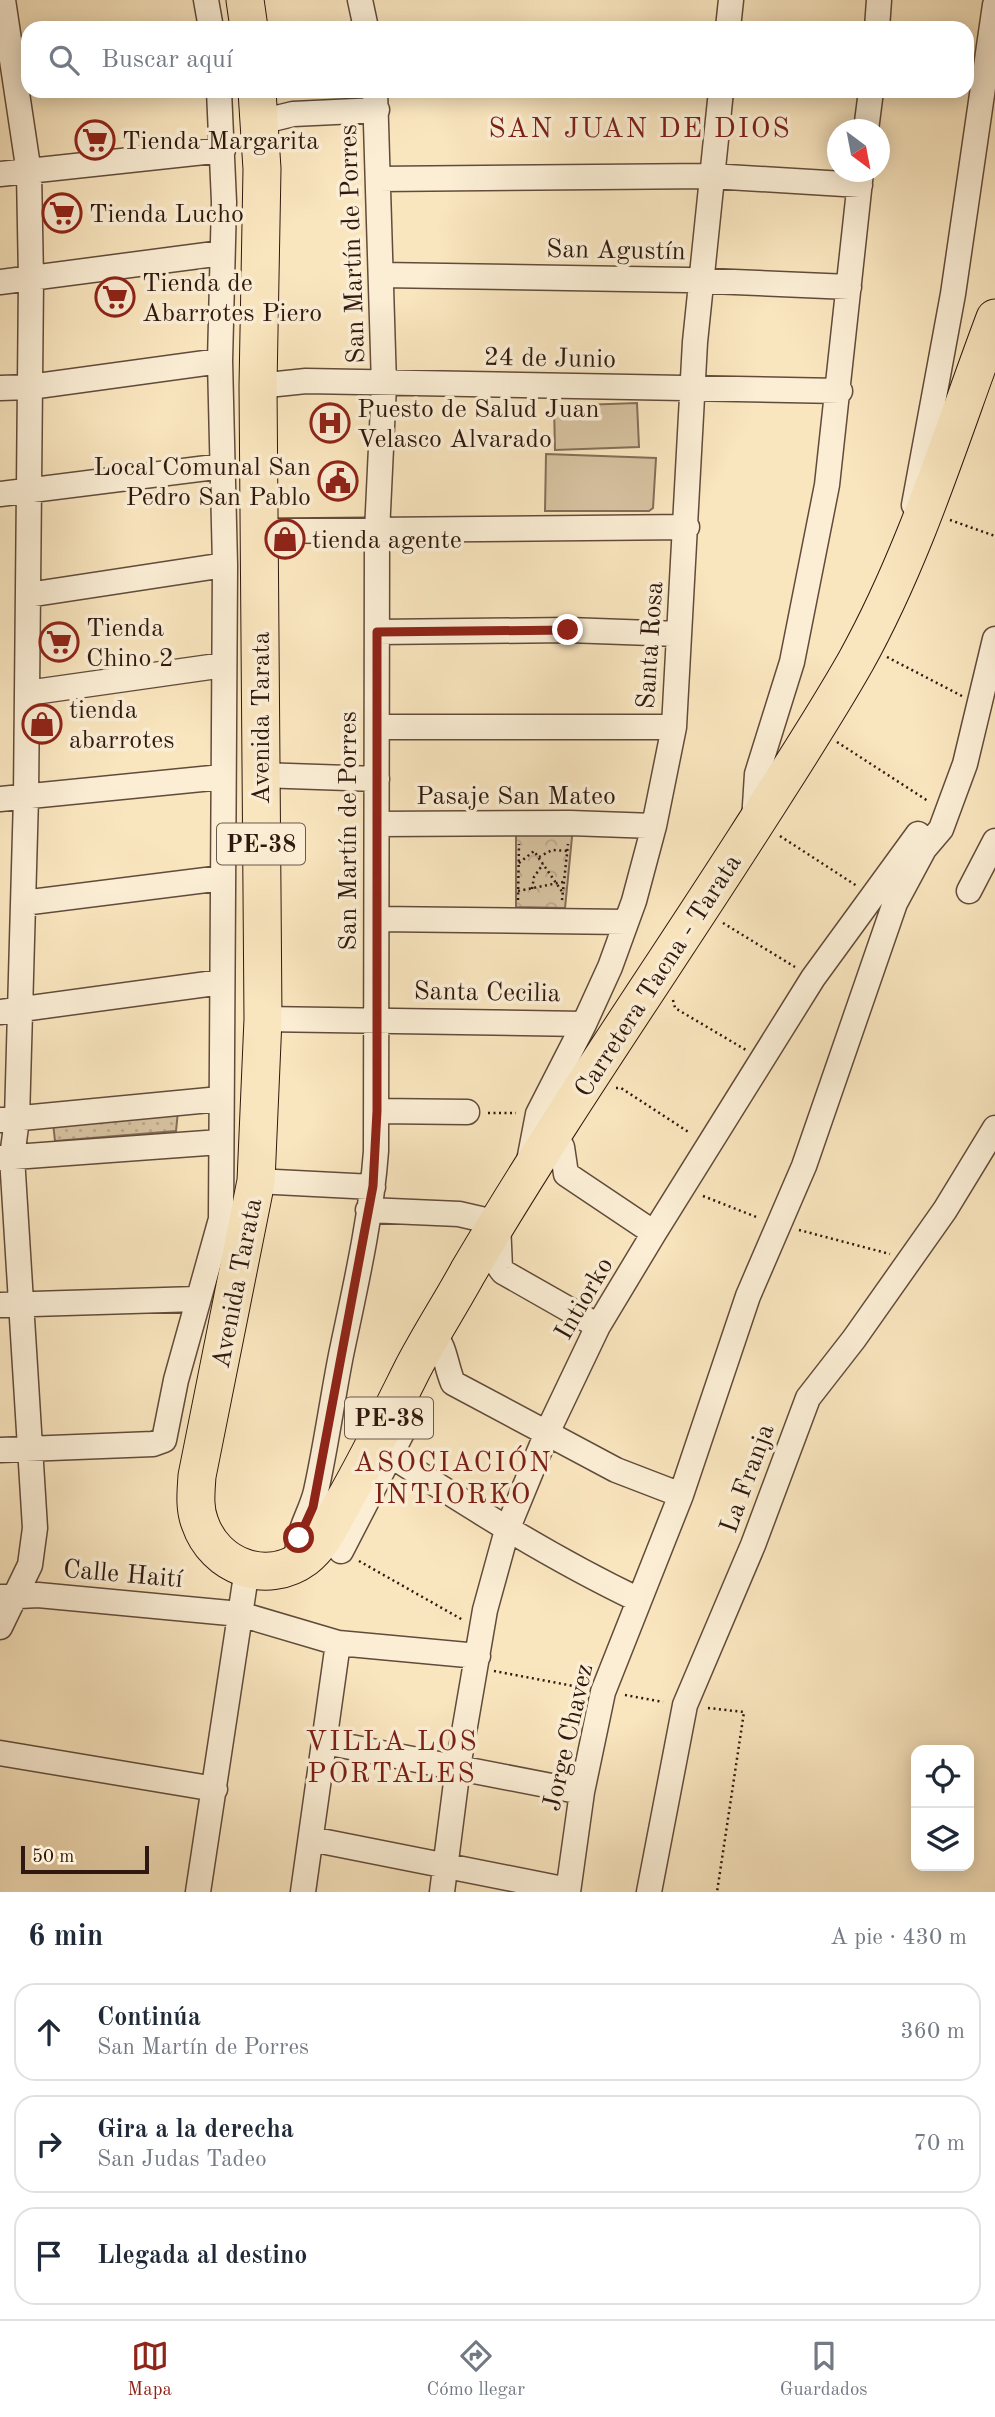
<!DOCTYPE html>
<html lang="es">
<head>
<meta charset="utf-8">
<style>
	:root { --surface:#fff; --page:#f2f2f3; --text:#1f2937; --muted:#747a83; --line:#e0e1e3; --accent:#8f2418 }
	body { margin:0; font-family:"Old Standard TT",serif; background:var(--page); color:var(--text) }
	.controls { position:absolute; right:21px; bottom:21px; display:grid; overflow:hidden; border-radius:14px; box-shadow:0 4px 18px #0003 }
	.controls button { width:63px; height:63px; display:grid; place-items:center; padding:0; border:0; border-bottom:2px solid var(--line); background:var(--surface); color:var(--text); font:35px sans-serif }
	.compass { position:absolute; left:827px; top:119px; width:63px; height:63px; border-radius:50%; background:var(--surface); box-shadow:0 4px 18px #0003; rotate:148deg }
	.scale { position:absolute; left:21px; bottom:18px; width:128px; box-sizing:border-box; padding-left:7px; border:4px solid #2f180f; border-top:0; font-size:19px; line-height:24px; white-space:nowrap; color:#2f180f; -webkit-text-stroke:5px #fbeed5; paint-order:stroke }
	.stop { position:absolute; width:21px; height:21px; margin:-16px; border:5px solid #8f2418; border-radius:50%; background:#fff }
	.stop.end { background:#8f2418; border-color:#fff; box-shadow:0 2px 7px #0008 }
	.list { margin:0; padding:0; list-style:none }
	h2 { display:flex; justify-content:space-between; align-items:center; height:91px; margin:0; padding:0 28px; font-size:30px }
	h2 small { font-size:23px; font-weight:400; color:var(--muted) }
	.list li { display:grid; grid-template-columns:46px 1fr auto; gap:21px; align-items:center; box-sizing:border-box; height:98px; margin:0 14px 14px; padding:0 14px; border:2px solid var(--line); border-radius:21px }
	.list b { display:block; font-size:26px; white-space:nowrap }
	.list p { margin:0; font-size:23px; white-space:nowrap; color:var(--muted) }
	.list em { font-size:23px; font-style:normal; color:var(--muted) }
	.icon { flex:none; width:38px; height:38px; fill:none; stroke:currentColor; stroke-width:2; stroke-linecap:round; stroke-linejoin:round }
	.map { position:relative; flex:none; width:995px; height:1892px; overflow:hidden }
	.search { position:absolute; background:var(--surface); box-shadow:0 4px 18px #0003; left:21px; right:21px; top:21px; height:77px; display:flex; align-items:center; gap:18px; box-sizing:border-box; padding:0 24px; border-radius:21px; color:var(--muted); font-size:26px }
	.sheet { height:427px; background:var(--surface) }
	nav { display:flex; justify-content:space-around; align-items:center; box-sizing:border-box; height:98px; border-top:2px solid var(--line); background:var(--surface); font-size:19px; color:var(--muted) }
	nav a { display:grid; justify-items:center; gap:4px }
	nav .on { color:var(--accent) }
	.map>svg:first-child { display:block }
	.grass { fill:url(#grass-dots); stroke:#836d58; stroke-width:2 }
	.forest { fill:url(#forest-crowns); stroke:#836d58; stroke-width:2 }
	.garden { fill:#d7c2a0; stroke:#836d58; stroke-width:2 }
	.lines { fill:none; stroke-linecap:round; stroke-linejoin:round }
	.minor-casing { stroke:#624b3b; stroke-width:27 }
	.highway-casing { stroke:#2f180f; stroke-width:39 }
	.path { stroke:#2f180f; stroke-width:2.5; stroke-dasharray:2 3.5; stroke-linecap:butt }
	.minor { stroke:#fbeed5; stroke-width:24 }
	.highway { stroke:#f9e5be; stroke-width:37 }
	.route { stroke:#8f2418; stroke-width:9 }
	.labels { text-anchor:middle; stroke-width:7; stroke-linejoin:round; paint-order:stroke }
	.shield { fill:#fbeed5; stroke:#6c584a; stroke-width:2 }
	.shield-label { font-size:24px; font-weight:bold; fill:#2f180f }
	.poi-label { font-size:26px; fill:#2f180f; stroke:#fbeed5; text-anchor:start }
	.street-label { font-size:26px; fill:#2f180f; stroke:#fbeed5 }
	.neighbourhood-label { font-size:28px; letter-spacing:2px; fill:#7a1f14; stroke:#fbeed5 }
</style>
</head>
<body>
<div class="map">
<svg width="995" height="1892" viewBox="0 0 995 1892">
	<defs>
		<pattern id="grass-dots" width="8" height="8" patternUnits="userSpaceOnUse" patternTransform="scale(1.75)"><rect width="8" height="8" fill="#d7c2a0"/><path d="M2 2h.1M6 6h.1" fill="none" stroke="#b9a689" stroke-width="1.8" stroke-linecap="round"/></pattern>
		<pattern id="forest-crowns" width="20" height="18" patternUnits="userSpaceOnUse" patternTransform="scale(1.75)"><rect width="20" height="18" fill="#d7c2a0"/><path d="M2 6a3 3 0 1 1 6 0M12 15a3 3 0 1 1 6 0" fill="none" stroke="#b9a689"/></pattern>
	</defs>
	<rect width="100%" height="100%" fill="#f9e5be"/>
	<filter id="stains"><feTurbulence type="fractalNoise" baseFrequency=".00286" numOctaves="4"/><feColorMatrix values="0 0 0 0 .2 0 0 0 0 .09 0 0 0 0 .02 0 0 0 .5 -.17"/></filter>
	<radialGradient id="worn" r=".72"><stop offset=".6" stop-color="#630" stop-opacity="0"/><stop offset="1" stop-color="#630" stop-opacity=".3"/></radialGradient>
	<path class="grass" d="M178,1111L176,1131L55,1141L53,1123Z"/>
	<path class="forest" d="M516,827H573L565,908L516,907Z"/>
	<path class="garden" d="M637,403L639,447L555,450L554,406Z
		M546,454L656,458L653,508L649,511H545Z"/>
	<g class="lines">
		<g class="minor-casing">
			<path id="minor" d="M206,0L211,28
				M360,0L366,28
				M728,28L731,0
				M877,28L879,0
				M260,122L293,114L377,110
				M866,130L871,91
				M0,174L223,150
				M378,179L711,176L860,185
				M381,275L687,280L849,287
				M0,282L222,253
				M258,386L306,381L840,391
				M0,388L30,387L220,361
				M0,494L223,466
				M914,505L953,294L995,5
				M260,531L687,527
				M28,595L225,565
				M377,632L568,630L679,634
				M27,693L224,665
				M377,727H674
				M260,775L377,779
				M0,799L222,777
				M754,821L757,774L792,662L827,485L861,172
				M377,824L570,823L654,826
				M969,891L995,841
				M23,903L222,878
				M377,919L626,922
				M0,1012L222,982
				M263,1019L584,1024
				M377,1111L467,1112
				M1,1120L220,1099
				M554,1134L562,1147L566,1174L654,1233
				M0,1158L220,1142
				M529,1161L538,1114L584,1024L610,967L634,901L654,826L674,727L695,342L721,91
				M256,1181L373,1187
				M368,1210L459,1214L498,1223L500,1268L503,1272L598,1326
				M0,1305L197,1299
				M433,1333C446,1348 445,1364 453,1383L616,1470L681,1495
				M0,1450L153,1444L164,1440L176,1380L221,1219L225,565L220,361L224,202L219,91
				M390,1455C471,1507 551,1558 639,1600
				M341,1551L406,1425L398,1399
				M299,1562C292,1539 311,1514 316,1491C326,1446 332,1401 341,1355C355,1288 371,1220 376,1151L377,532L384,385L375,91
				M1,1597L38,1595L240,1614L338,1643L478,1656
				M0,1627L30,1565L35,1528L12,1157L17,1119L26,797L31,279L29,173L3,0
				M325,1742L582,1792
				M0,1753L215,1789
				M311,1839L568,1890
				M198,1892L247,1569
				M303,1892L338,1643
				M442,1892L458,1767L485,1610L507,1530L546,1435L598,1326L654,1233L813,978L918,834
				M568,1892L582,1792L603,1692L681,1495L748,1296L804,1166L895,903L924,849L941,829L965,764L995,639
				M649,1892L685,1705L753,1545L808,1398L854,1339L945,1210L995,1128"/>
		</g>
		<g class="highway-casing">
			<path id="highway" d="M245,0L249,28
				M257,91L262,169L258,386L263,1019L256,1181L197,1476C196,1492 194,1508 200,1523C215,1567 267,1586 305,1558C322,1545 331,1524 341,1506C367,1461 389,1416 412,1370C429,1337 450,1305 468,1272C555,1124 653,983 746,838C783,780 822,721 856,661C916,553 952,432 995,318"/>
		</g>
		<path class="path" d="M950,520L995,536
			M887,657L962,696
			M837,742L928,801
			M780,836L857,886
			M539,857L552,850L567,851
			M519,863L534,851L563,893
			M532,889L534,877L543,864
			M518,891L563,882
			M518,900L519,844
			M562,900L568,844
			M723,923L795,967
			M673,1000L675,1008L746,1050
			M616,1088H621L690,1133
			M488,1113H516
			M703,1196L759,1218
			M799,1230L890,1254
			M359,1561L463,1620
			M494,1671L584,1688
			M625,1695L663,1702
			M708,1708L744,1712L717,1892"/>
		<use href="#minor" class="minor"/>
		<use href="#highway" class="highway"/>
	</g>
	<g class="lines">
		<path class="route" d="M299,1538L313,1507L373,1186L377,1111V632L568,630"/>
	</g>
	<defs>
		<g id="supermarket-ring" transform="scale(2.0125)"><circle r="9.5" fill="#fbeed5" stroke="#8f2418" stroke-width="1.5"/><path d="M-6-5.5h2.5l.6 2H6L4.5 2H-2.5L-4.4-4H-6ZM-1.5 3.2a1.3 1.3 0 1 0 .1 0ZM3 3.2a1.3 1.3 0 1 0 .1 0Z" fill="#8f2418"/></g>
		<g id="hospital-ring" transform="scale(2.0125)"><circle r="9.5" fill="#fbeed5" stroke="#8f2418" stroke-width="1.5"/><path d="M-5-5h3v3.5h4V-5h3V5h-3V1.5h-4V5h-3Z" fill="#8f2418"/></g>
		<g id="civic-ring" transform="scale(2.0125)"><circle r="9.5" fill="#fbeed5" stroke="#8f2418" stroke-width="1.5"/><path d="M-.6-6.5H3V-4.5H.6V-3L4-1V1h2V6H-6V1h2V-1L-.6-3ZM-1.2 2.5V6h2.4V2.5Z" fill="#8f2418"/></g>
		<g id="shop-ring" transform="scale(2.0125)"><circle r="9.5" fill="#fbeed5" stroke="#8f2418" stroke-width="1.5"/><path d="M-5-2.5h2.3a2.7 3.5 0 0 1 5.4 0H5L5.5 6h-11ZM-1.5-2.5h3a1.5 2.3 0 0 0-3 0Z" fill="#8f2418"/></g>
	</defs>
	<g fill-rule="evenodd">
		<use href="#supermarket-ring" x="95" y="140"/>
		<use href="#supermarket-ring" x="62" y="213"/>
		<use href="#supermarket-ring" x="115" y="297"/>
		<use href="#hospital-ring" x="330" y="423"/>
		<use href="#civic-ring" x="338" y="481"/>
		<use href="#shop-ring" x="285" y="539"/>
		<use href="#supermarket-ring" x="59" y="642"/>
		<use href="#shop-ring" x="42" y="724"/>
	</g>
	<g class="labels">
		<g class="shield">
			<rect x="217" y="823.5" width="88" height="41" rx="5"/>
			<rect x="345" y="1397.5" width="88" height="41" rx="5"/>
		</g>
		<g class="shield-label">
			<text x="261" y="852">PE-38</text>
			<text x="389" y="1426">PE-38</text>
		</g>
		<g class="poi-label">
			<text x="122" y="149">Tienda Margarita</text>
			<text x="89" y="222">Tienda Lucho</text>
			<text x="142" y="291">Tienda de<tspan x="142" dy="30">Abarrotes Piero</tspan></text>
			<text x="357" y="417">Puesto de Salud Juan<tspan x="357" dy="30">Velasco Alvarado</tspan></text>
			<text x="311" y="475" text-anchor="end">Local Comunal San<tspan x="311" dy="30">Pedro San Pablo</tspan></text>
			<text x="312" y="548">tienda agente</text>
			<text x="86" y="636">Tienda<tspan x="86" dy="30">Chino 2</tspan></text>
			<text x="69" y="718">tienda<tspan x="69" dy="30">abarrotes</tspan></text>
		</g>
		<g class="street-label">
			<text transform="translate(351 244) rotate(-92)" y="9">San Martín de Porres</text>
			<text transform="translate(616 249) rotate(1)" y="9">San Agustín</text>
			<text transform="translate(550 357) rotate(1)" y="9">24 de Junio</text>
			<text transform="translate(649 645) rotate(-86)" y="9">Santa Rosa</text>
			<text transform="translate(260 718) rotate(-90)" y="9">Avenida Tarata</text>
			<text x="516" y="804">Pasaje San Mateo</text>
			<text transform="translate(347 831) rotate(-90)" y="9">San Martín de Porres</text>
			<text transform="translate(657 975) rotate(-57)" y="9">Carretera Tacna - Tarata</text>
			<text transform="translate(487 991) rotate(1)" y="9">Santa Cecilia</text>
			<text transform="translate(236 1283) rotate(-79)" y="9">Avenida Tarata</text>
			<text transform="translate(583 1298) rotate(-60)" y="9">Intiorko</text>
			<text transform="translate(746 1478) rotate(-70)" y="9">La Franja</text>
			<text transform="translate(123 1573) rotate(5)" y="9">Calle Haití</text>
			<text transform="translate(567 1737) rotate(-77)" y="9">Jorge Chavez</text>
		</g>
		<g class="neighbourhood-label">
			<text x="640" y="137">SAN JUAN DE DIOS</text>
			<text x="453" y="1471">ASOCIACIÓN<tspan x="453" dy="32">INTIORKO</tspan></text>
			<text x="392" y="1750">VILLA LOS<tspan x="392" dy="32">PORTALES</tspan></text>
		</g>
	</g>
	<rect width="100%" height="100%" filter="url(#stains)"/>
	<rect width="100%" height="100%" fill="url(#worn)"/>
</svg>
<div class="controls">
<button><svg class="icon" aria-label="locate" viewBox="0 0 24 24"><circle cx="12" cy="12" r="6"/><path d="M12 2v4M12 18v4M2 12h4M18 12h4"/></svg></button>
<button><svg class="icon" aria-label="layers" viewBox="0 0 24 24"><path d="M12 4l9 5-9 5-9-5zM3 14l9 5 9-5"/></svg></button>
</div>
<svg class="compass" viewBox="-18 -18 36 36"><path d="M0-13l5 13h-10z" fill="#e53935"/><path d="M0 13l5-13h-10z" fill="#747a83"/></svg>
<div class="scale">50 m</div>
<div class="stop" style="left:299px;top:1538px"></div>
<div class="stop end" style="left:568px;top:630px"></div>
<div class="search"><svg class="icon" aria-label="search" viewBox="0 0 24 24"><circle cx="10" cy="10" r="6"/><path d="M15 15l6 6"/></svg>Buscar aquí</div>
</div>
<section class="sheet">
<h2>6 min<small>A pie · 430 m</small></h2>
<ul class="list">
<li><svg class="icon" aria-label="ahead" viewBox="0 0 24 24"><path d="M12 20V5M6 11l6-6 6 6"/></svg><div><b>Continúa</b><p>San Martín de Porres</p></div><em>360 m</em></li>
<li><svg class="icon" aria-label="right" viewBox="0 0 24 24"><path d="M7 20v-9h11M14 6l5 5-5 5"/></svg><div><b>Gira a la derecha</b><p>San Judas Tadeo</p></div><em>70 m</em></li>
<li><svg class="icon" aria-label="arrive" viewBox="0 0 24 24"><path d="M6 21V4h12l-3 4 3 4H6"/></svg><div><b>Llegada al destino</b></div></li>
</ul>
</section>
<nav>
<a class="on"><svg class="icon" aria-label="map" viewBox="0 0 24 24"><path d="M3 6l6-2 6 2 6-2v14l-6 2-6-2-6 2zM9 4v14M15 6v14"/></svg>Mapa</a>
<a><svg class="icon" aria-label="directions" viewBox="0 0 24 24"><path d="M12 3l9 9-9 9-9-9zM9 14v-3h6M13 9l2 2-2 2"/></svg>Cómo llegar</a>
<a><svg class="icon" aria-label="saved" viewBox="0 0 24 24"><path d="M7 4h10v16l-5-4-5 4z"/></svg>Guardados</a>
</nav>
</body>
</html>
